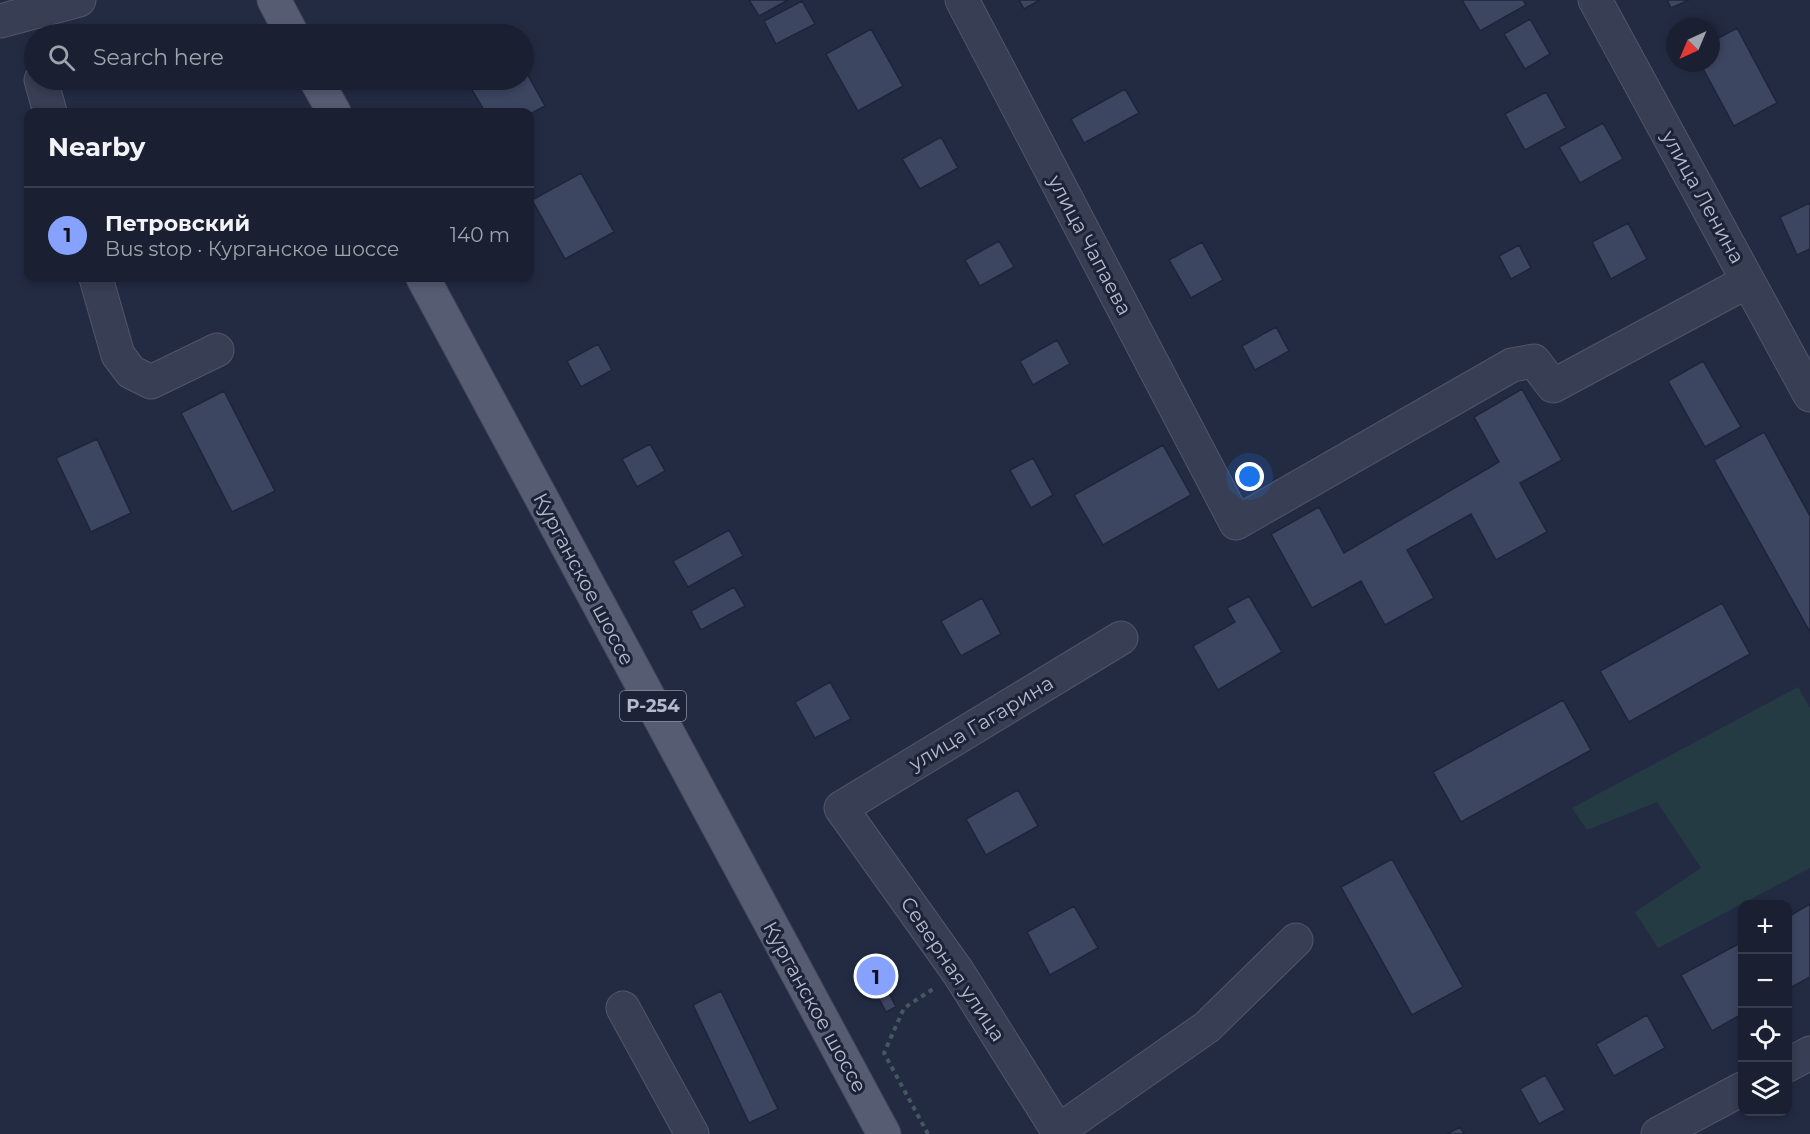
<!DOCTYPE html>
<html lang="en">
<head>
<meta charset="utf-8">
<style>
	:root { --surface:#1a2032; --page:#272d3e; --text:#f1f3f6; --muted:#9fa3ac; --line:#383e4d; --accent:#87a1ff }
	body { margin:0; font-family:Montserrat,sans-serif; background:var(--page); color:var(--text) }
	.controls { position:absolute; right:18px; bottom:18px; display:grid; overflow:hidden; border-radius:12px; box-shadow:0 3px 9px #0003 }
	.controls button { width:54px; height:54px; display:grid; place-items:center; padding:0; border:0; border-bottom:2px solid var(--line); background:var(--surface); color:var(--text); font:30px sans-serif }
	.compass { position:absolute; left:1666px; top:18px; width:54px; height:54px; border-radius:50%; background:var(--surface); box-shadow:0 3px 9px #0003; rotate:224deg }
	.you { position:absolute; left:1250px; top:477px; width:21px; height:21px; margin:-15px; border:4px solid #fff; border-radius:50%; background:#1a73e8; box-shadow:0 0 0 9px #1a73e833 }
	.badge { display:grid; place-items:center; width:39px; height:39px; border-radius:50%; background:var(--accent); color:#111; font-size:20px; font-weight:700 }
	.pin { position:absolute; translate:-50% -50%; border:3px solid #fff; box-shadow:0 2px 6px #0006 }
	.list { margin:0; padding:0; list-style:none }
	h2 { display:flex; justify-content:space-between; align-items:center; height:78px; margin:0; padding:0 24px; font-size:26px }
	h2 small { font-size:20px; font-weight:400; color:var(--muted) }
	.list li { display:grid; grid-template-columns:39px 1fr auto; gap:18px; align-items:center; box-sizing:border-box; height:96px; padding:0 24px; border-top:2px solid var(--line) }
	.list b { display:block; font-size:22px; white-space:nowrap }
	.list p { margin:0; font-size:20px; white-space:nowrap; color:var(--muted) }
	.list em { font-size:20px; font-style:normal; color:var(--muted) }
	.icon { flex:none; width:33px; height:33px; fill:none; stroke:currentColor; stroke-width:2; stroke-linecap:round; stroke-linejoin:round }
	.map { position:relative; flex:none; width:1810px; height:1134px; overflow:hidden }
	.search { position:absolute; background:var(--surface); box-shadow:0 3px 9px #0003; left:24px; top:24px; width:510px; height:66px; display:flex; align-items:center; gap:15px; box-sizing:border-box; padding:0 21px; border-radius:33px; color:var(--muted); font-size:22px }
	.panel { position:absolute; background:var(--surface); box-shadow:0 3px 9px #0003; left:24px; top:108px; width:510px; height:174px; border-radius:12px }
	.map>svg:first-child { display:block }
	.green { fill:#253b44 }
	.building { fill:#3d4661; stroke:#1e253a; stroke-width:1.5 }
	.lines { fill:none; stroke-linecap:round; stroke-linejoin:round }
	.minor-casing { stroke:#50566a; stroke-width:35 }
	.major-casing { stroke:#42475c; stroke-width:35 }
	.path { stroke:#445861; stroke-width:4; stroke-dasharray:4.5 4.5; stroke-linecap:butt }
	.minor { stroke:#383e53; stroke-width:33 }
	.major { stroke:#565d73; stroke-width:33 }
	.labels { text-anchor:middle; stroke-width:6; stroke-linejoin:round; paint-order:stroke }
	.shield { fill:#1c2338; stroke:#878da0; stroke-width:1.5 }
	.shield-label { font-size:18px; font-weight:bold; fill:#b5bacd }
	.street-label { font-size:20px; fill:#b5bacd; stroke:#1c2338 }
</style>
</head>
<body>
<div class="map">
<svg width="1810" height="1134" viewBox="0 0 1810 1134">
	<rect width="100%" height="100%" fill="#232b43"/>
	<path class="green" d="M1798,687L1810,708V868L1658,948L1635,912L1701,868L1657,802L1587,830L1572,808Z"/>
	<path class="building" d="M749,0H788L759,16Z
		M1019,0H1040L1024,9Z
		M1462,0H1523L1526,5L1480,31Z
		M1667,0H1689L1671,8Z
		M802,1L815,24L776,44L764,21Z
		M1530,19L1550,54L1525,69L1504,34Z
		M1737,28L1777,103L1734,126L1700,63H1711V42Z
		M871,29L903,86L858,111L826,54Z
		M524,68L545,106L530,114L485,112L466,80H524Z
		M1125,89L1139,113L1084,143L1071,119Z
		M1546,92L1566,128L1525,150L1505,114Z
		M1603,123L1623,159L1580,183L1559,147Z
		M941,137L958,168L920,189L902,159Z
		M581,173L614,232L565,259L532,200Z
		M1810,203V249L1797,255L1780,217Z
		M1628,223L1647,259L1611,279L1592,242Z
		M999,241L1014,267L980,286L965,260Z
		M1202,242L1223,280L1191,298L1169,260Z
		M1519,245L1531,268L1511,279L1499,256Z
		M1276,327L1289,351L1255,370L1242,346Z
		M1057,340L1070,364L1033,385L1020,361Z
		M598,344L612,370L581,387L567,361Z
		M1703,361L1741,427L1705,447L1668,381Z
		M1522,389L1562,460L1520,483L1547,532L1496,560L1471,514L1407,550L1434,598L1385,625L1361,581L1312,608L1271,534L1319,507L1344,553L1499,462L1474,417Z
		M224,391L275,491L232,512L181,413Z
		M1764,432L1810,516V632L1714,460Z
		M97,439L131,513L91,532L56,458Z
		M650,444L665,471L637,487L622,459Z
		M1163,445L1191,495L1103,545L1074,495Z
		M1033,458L1053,495L1031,508L1010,470Z
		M729,530L743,556L688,587L673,561Z
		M734,587L745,606L701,630L691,611Z
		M1249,596L1282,652L1218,690L1193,646L1235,622L1227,608Z
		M982,598L1001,634L961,656L941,621Z
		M1722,603L1750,654L1629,722L1600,671Z
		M830,682L851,719L815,738L795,702Z
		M1563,700L1591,750L1461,822L1433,772Z
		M1018,790L1038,826L986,855L966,819Z
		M1392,859L1463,987L1412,1015L1341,887Z
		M1810,904V977L1788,989V917Z
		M1074,906L1098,948L1050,975L1027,932Z
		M1742,942V1014L1712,1031L1681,975Z
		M883,982L896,1007L886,1012L873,987Z
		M721,991L778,1109L749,1123L693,1005Z
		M1647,1015L1665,1048L1614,1076L1596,1044Z
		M1545,1075L1565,1110L1539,1124L1520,1089Z
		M1460,1127L1464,1134H1447Z"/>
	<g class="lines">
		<g class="minor-casing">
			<path id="minor" d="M962,0L1236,523L1512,365L1534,361L1553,386L1748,281
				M1595,0L1810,395
				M0,21L79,0
				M41,80L50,112
				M96,278L118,355L131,372L151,382L217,350
				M623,1008L692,1134
				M1788,1065L1810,1053
				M1058,1131L1207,1027L1296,940
				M1060,1134L958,972L841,808L1121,638
				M1658,1134L1742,1089"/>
		</g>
		<g class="major-casing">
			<path id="major" d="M274,0L292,34
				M316,80L334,112
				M423,278L884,1134"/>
		</g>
		<path class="path" d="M928,1134L884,1053L904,1008L933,989"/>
		<use href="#minor" class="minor"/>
		<use href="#major" class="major"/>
	</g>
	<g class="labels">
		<rect class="shield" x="620" y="691" width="66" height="30" rx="4.5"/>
		<g class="shield-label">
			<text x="653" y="712">Р-254</text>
		</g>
		<g class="street-label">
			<text transform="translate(1703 197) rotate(61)" y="7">улица Ленина</text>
			<text transform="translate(1090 245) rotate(62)" y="7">улица Чапаева</text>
			<text transform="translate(584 579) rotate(62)" y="7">Курганское шоссе</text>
			<text transform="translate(981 723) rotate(-31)" y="7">улица Гагарина</text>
			<text transform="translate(953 969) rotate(56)" y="7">Северная улица</text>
			<text transform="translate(815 1007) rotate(61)" y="7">Курганское шоссе</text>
		</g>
	</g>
</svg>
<div class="controls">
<button>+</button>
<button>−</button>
<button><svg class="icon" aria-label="locate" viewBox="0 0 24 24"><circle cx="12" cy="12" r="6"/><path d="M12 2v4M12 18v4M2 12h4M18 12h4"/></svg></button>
<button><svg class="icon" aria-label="layers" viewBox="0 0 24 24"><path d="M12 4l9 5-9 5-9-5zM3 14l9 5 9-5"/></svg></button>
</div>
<svg class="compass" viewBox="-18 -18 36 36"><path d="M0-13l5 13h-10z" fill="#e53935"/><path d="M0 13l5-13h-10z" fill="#9fa3ac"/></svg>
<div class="you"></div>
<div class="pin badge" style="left:876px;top:976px">1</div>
<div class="search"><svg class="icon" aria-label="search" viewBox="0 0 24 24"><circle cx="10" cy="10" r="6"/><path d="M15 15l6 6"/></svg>Search here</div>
<section class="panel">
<h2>Nearby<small></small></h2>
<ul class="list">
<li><span class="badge">1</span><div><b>Петровский</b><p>Bus stop · Курганское шоссе</p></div><em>140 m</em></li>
</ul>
</section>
</div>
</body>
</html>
